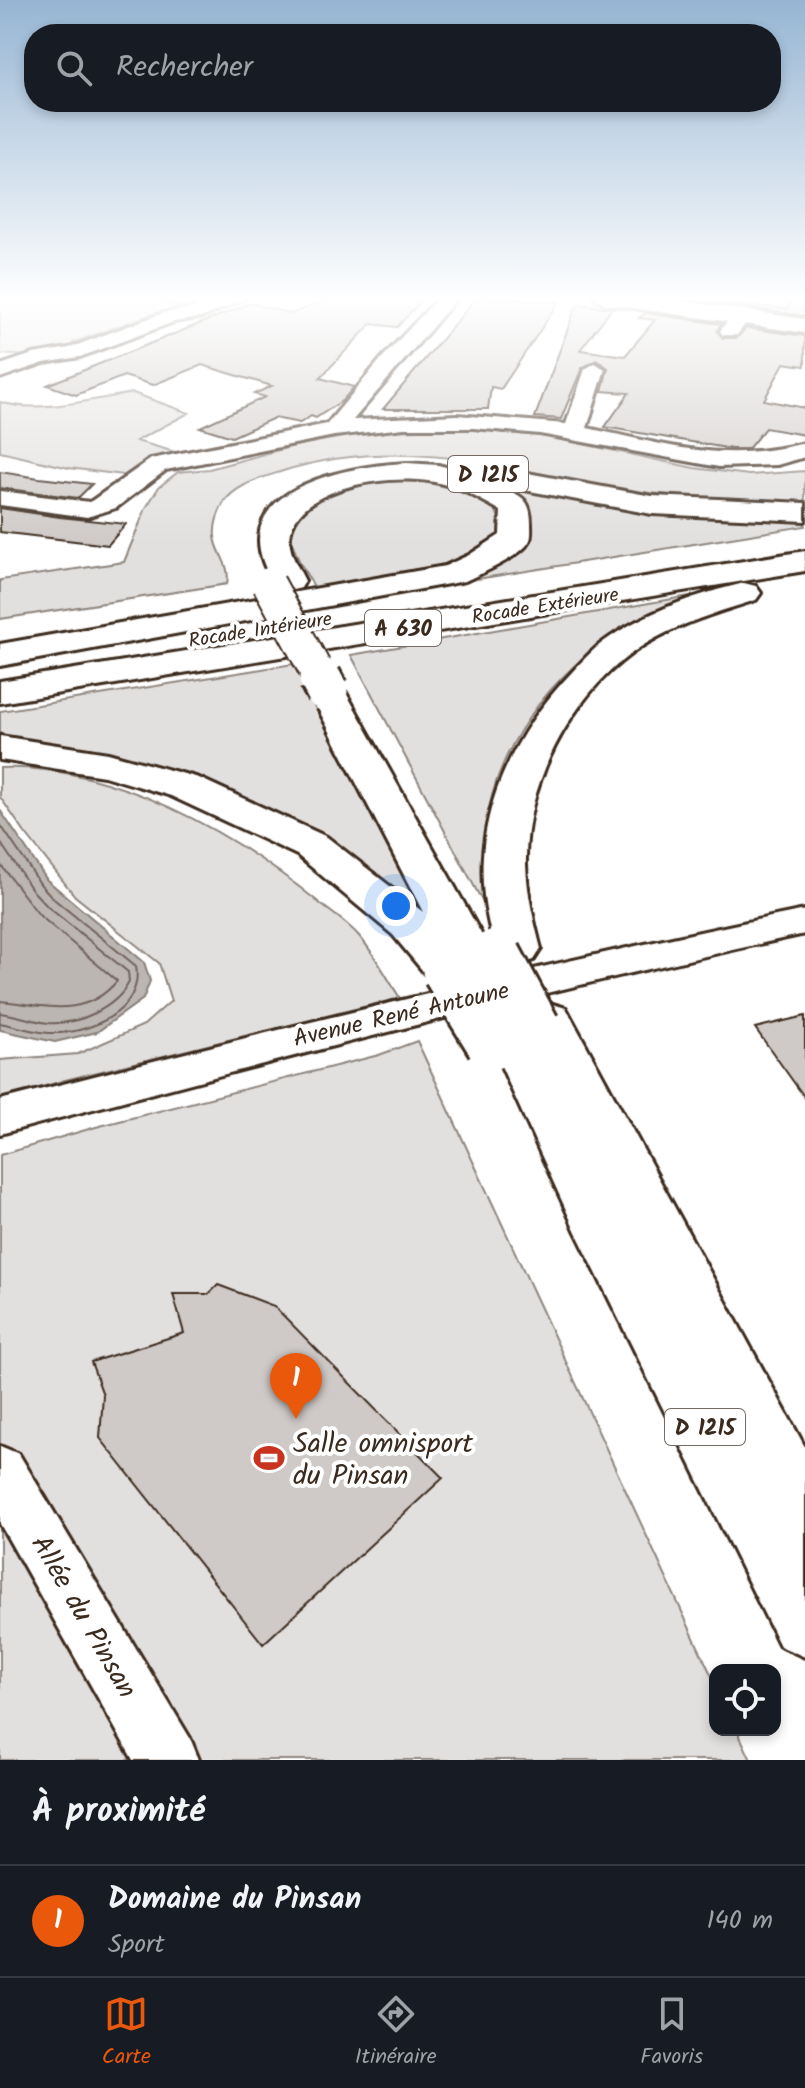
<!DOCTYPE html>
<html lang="fr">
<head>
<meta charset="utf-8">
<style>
	:root { --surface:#171b24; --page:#242831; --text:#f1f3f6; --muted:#9ea1a6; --line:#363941; --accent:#ea580c }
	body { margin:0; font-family:Kalam,sans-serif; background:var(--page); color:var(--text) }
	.controls { position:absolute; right:24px; bottom:24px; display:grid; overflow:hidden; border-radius:16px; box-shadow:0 4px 12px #0003 }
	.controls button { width:72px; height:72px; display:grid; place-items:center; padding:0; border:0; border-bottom:2px solid var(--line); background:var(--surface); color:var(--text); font:40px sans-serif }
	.you { position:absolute; left:396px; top:906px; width:28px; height:28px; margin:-20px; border:6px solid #fff; border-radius:50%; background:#1a73e8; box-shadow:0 0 0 12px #1a73e833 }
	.badge { display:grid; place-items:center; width:52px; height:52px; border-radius:50%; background:var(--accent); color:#fff; font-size:26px; font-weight:700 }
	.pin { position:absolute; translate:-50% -66px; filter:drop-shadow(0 2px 4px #0008) }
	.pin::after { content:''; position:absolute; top:42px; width:28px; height:24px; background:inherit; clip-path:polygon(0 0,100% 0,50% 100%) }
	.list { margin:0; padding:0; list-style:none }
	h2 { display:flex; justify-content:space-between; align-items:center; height:104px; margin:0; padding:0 32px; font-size:34px }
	h2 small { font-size:26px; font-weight:400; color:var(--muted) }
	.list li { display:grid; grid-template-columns:52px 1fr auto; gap:24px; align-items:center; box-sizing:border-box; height:112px; padding:0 32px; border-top:2px solid var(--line) }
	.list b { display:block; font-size:30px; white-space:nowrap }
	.list p { margin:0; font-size:26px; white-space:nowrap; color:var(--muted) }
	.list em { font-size:26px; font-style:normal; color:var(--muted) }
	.icon { flex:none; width:44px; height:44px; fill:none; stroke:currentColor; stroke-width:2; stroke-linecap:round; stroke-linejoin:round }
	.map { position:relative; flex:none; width:805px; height:1760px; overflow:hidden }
	.search { position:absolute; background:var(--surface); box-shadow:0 4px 12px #0003; left:24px; right:24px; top:24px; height:88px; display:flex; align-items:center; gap:20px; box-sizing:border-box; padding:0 28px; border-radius:32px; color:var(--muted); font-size:30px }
	.sheet { height:216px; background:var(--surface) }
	nav { display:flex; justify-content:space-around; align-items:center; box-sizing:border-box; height:112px; border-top:2px solid var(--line); background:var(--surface); font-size:22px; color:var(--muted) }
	nav a { display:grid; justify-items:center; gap:4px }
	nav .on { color:var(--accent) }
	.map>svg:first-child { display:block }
	.green { fill:#e2e0de; stroke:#8e857e; stroke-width:2 }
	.water { fill:#bcb6b3; stroke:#887e77; stroke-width:2 }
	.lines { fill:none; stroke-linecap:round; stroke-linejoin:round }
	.shore { stroke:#6f625a; stroke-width:2 }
	.building { fill:#cfcac7; stroke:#3b2a1e; stroke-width:2 }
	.minor-casing { stroke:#3b2a1e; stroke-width:6 }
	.major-casing { stroke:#3b2a1e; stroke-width:6 }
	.highway-casing { stroke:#3b2a1e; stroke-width:6 }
	.minor { fill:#fff; fill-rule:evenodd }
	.major { fill:#fff; fill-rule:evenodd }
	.highway { fill:#fff; fill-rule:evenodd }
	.highway-bridge-far2-casing { stroke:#3b2a1e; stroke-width:36; stroke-linecap:butt }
	.highway-bridge-far1-casing { stroke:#3b2a1e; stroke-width:47; stroke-linecap:butt }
	.highway-bridge-casing { stroke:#3b2a1e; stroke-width:59; stroke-linecap:butt }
	.highway-bridge-far2 { stroke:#fff; stroke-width:32 }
	.highway-bridge-far1 { stroke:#fff; stroke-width:41 }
	.highway-bridge { stroke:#fff; stroke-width:53 }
	.labels { text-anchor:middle; stroke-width:8; stroke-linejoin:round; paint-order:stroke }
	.far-street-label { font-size:20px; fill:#3b2a1e; stroke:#fff }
	.shield { fill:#fff; stroke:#766a62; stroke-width:2 }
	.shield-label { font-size:22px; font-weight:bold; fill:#3b2a1e }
	.street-label { font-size:24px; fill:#3b2a1e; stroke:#fff }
	.near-poi-label { font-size:28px; fill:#3b2a1e; stroke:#fff; text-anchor:start }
	.near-street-label { font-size:28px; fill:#3b2a1e; stroke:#fff }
</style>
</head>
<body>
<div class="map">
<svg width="805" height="1760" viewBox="0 0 805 1760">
	<rect width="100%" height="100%" fill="#fff"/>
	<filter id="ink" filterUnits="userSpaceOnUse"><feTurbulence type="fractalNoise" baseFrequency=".0125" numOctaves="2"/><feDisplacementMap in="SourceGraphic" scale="16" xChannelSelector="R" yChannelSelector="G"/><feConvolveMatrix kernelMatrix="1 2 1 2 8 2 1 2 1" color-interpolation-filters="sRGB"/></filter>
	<g filter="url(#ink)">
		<path class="green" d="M0,297H144L189,309L152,314L74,342L84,346L29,356L0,354Z
			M133,393L189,413L136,441L179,453L148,462L131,476L69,468L0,452V402C38,414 94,399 133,393Z
			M465,429L550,437L694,468L749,475L805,471V501C738,504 671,496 604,487C574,483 545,474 515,468C436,452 358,447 280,472C261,478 233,486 223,504C200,548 233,555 227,584L0,619V580L124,562L146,508L159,487L178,472L209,469L294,446L376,431Z
			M397,478L438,481L492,503L499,518L498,535C448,576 378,579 316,590C307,575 295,557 292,540C283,489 362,482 397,478Z
			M490,482L805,518V526L415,589L525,541Z
			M701,594C677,605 651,614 629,627C553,669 489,752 485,841C484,865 488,890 489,914L351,655Z
			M293,664L424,917L326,836L266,809L0,740V711Z
			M0,768C113,764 232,832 317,901C330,912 348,923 359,936C375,954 387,978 400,998L65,1080L0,1100V1060L78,1054L144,1025L171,1001L159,963L75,896L25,833L0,797Z
			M417,1041L715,1683V1730H737L751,1760H0V1155L96,1127L379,1055Z"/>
		<path class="water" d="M0,810L47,880L144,962L150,981L143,999L97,1032L55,1042L0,1030Z"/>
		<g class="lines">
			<path class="shore" d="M0,824L41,885L55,900L136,966C144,1011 88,1035 49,1033C33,1032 17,1026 0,1023
				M0,842L33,891L48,907L128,972L129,982C116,1008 78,1025 49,1023C33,1021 17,1015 0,1013
				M0,864L39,915L117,981C84,1020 44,1005 0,1001"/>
		</g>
		<path class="building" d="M332,297H425L397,327L371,324L320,378L354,387L343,400L316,418L311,416L300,423L274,418L232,437L200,427L265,397L254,394L272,386L202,365L153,385L124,376L76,395L47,385L251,303L291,314Z
			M477,297L559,302L501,389L491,387L488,409H383Z
			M792,297H805V316L688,299L787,309Z
			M577,304L612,308L580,350L625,356L655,320L639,318L645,313L721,324L717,331L723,338H737L746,328L805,336V366L784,363L764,400L805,408V435L765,428L748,449H732L605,427L629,393L602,391L608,368L597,360L582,368L561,419L535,417Z
			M0,472L39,478L92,484L78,498L0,488Z
			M0,508L60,517L126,524L108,545L0,532Z
			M805,1016V1098L755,1028Z
			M218,1285L274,1306L443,1478L263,1644L100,1438L103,1395L91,1362L184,1333L173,1294H209Z"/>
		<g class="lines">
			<g class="minor-casing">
				<path id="minor" d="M221,297H248L203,317L174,322L80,357L44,363L0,378V365L33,354L69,348L163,313L192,308Z
					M439,297H458L353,420L457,415L566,424L585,369L595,363L605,369L587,428C670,445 720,464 805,443V457L777,465L719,467L540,434L473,428H404L334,436L166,470L116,508L87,517L0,505V491L90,502L151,459L327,424L382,358Z
					M741,311L750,317L737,335H723L720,331C726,323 731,314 741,311Z
					M805,910V934C535,992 267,1062 0,1134V1100C267,1032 535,965 805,910Z
					M0,1446L19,1454L190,1738L199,1760H133L0,1524Z"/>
			</g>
			<g class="major-casing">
				<path id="major" d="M594,297H654L805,319V333L605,304Z"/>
			</g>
			<g class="highway-casing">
				<path id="highway" d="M407,463L438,465L465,472L469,467L479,464L652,496L805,503V521L652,514L498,485C520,496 531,497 531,524C531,530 532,537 529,542C520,557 481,574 465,581L0,666V644L445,566L469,555L500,535L501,511C482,500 461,488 439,483C399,473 298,483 290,535C287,551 299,568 305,581L301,588L289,591L277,588C212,493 339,466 407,463Z
					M805,551V571L0,703V681Z
					M744,583L756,586L761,593L756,600C714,613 668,627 632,653C569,699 524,787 526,865C527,894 534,921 541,949L534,960L518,965L502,960C494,948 491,935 488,920C467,827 509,737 573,671C584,659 595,647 609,638C648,611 698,594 744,583Z
					M327,680L340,683L345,691L498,964L491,975L474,980L468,978L449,986L432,982L393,935L297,855L171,796L104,776L0,760V736L108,753L199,778L327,837L423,912L309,691L314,683Z
					M549,1003L566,1008L805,1447V1657L780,1646L576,1232L488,1037L495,1024L513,1019L525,1022L532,1008Z"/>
			</g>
			<use href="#minor" class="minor"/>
			<use href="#major" class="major"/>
			<use href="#highway" class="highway"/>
			<g class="highway-bridge-far2-casing">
				<path id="highway-bridge-far2" d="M269,584L321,680"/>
			</g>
			<g class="highway-bridge-far1-casing">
				<path id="highway-bridge-far1" d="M320,678L327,691"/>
			</g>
			<g class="highway-bridge-casing">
				<path id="highway-bridge" d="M495,957L533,1028
					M449,970L493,1042"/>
			</g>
			<use href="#highway-bridge-far2" class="highway-bridge-far2"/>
			<use href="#highway-bridge-far1" class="highway-bridge-far1"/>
			<use href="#highway-bridge" class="highway-bridge"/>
		</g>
	</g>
	<linearGradient id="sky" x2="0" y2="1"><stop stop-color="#96b5d3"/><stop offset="0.55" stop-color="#fff"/><stop offset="1" stop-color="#fff" stop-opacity="0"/></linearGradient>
	<rect width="805" height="544" fill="url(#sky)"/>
	<defs>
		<g id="stadium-bare" transform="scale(2.4)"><path d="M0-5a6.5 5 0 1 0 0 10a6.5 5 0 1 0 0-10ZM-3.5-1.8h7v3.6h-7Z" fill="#c8321e" stroke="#fff" stroke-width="2.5" paint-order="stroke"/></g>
	</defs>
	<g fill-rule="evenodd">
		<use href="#stadium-bare" x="269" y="1458"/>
	</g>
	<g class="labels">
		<g class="far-street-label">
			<text transform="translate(545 605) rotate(-9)" y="7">Rocade Extérieure</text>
			<text transform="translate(260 629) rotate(-9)" y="7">Rocade Intérieure</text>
		</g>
		<g class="shield">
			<rect x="448" y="456" width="80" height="36" rx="6"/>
			<rect x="365" y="610" width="76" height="36" rx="6"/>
			<rect x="665" y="1409" width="80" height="36" rx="6"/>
		</g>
		<g class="shield-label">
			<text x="488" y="482">D 1215</text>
			<text x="403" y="636">A 630</text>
			<text x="705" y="1435">D 1215</text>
		</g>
		<g class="street-label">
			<text transform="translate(401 1014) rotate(-13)" y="8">Avenue René Antoune</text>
		</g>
		<g class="near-poi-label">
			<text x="293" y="1452">Salle omnisport<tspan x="293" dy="32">du Pinsan</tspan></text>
		</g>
		<g class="near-street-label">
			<text transform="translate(85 1616) rotate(60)" y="10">Allée du Pinsan</text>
		</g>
	</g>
</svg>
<div class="controls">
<button><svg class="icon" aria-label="locate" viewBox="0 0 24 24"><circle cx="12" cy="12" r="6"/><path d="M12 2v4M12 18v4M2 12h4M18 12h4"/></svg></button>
</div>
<div class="you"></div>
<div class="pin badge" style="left:296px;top:1419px">1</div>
<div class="search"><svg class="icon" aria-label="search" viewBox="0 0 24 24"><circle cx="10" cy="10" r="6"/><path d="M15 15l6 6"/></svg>Rechercher</div>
</div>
<section class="sheet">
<h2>À proximité<small></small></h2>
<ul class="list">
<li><span class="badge">1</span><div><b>Domaine du Pinsan</b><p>Sport</p></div><em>140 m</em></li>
</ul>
</section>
<nav>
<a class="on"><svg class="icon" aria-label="map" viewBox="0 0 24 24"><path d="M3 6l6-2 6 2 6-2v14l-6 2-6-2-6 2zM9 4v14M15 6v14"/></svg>Carte</a>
<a><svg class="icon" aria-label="directions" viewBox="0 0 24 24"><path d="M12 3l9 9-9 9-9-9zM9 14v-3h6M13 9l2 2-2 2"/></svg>Itinéraire</a>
<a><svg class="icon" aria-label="saved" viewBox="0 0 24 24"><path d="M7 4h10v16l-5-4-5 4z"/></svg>Favoris</a>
</nav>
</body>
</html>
